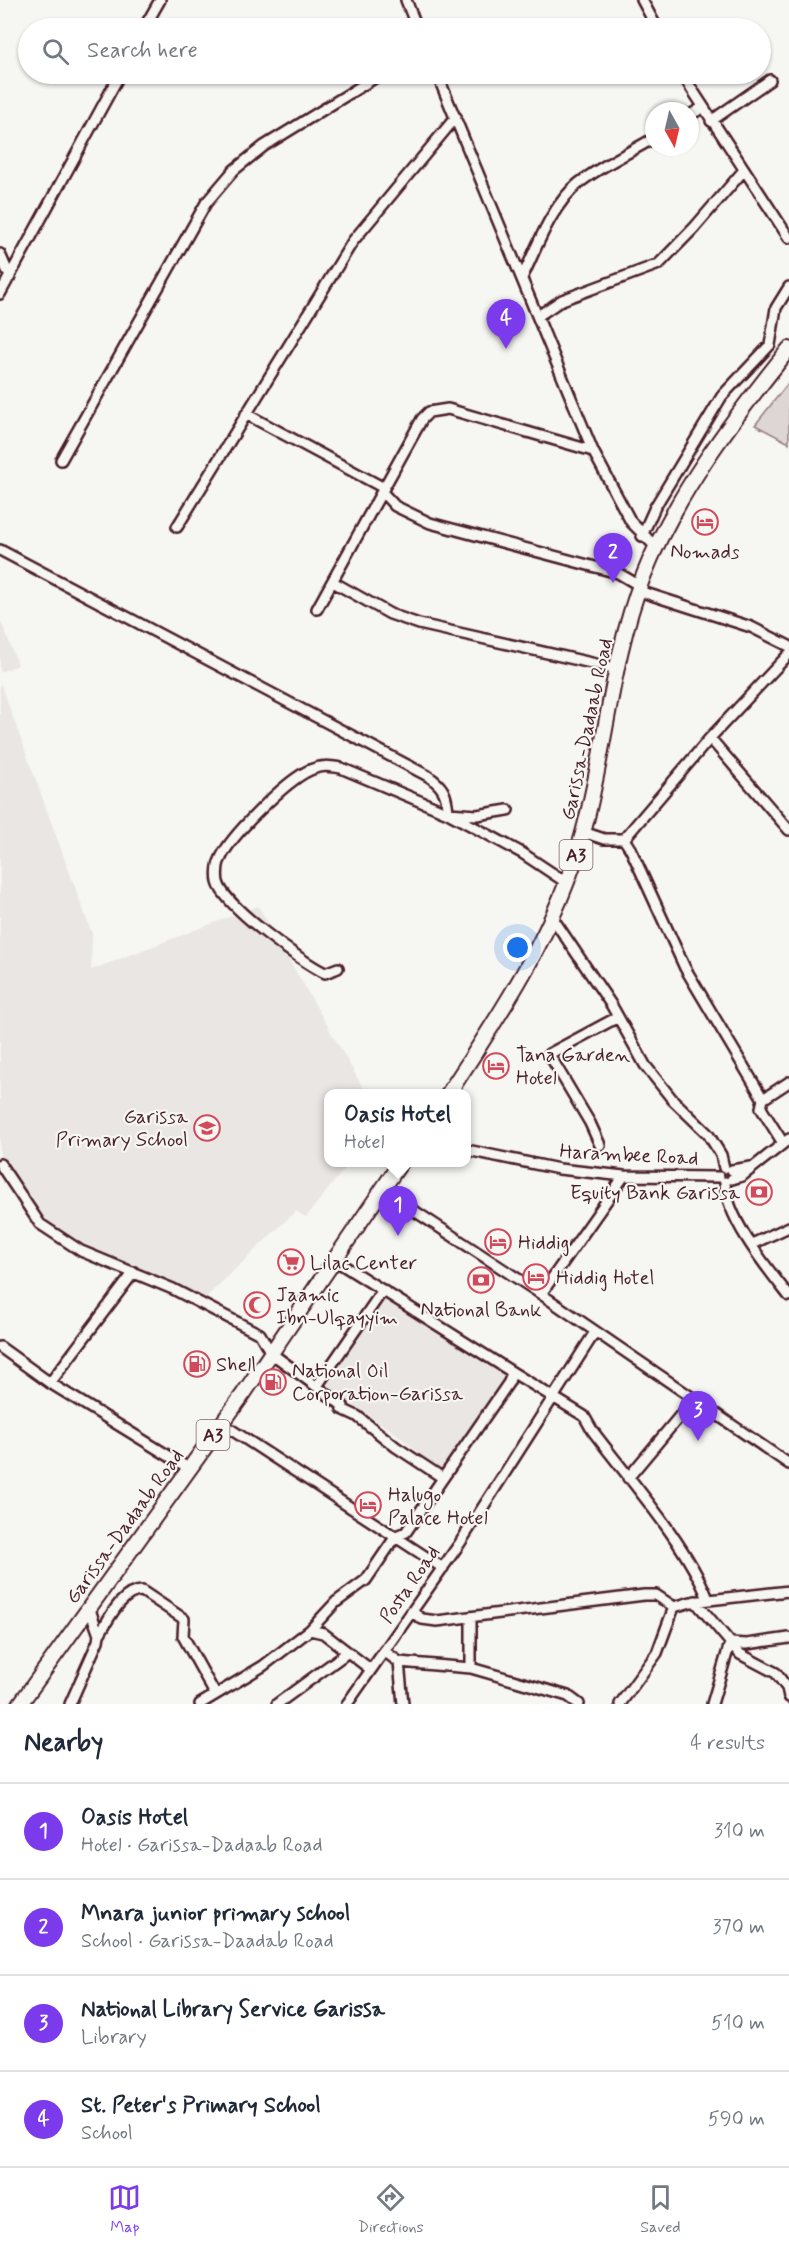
<!DOCTYPE html>
<html lang="en">
<head>
<meta charset="utf-8">
<style>
	:root { --surface:#fff; --page:#f2f2f3; --text:#1f2937; --muted:#747a83; --line:#e0e1e3; --accent:#7c3aed }
	body { margin:0; font-family:Mynerve,sans-serif; background:var(--page); color:var(--text) }
	.compass { position:absolute; left:645px; top:102px; width:54px; height:54px; border-radius:50%; background:var(--surface); box-shadow:0 2px 4px #0004; rotate:172deg }
	.you { position:absolute; left:518px; top:948px; width:21px; height:21px; margin:-15px; border:4px solid #fff; border-radius:50%; background:#1a73e8; box-shadow:0 0 0 9px #1a73e833 }
	.badge { display:grid; place-items:center; width:39px; height:39px; border-radius:50%; background:var(--accent); color:#fff; font-size:20px; font-weight:700 }
	.pin { position:absolute; translate:-50% -50px; filter:drop-shadow(0 2px 3px #0008) }
	.pin::after { content:''; position:absolute; top:32px; width:21px; height:18px; background:inherit; clip-path:polygon(0 0,100% 0,50% 100%) }
	.popup { position:absolute; left:324px; top:1089px; width:147px; height:78px; box-sizing:border-box; display:grid; place-content:center; border-radius:12px; background:var(--surface); filter:drop-shadow(0 2px 4px #0005); font-size:20px; white-space:nowrap; color:var(--muted) }
	.popup b { font-size:22px; color:var(--text) }
	.popup::after { content:''; position:absolute; left:50%; top:100%; margin-left:-12px; border:12px solid transparent; border-top-color:var(--surface) }
	.list { margin:0; padding:0; list-style:none }
	h2 { display:flex; justify-content:space-between; align-items:center; height:78px; margin:0; padding:0 24px; font-size:26px }
	h2 small { font-size:20px; font-weight:400; color:var(--muted) }
	.list li { display:grid; grid-template-columns:39px 1fr auto; gap:18px; align-items:center; box-sizing:border-box; height:96px; padding:0 24px; border-top:2px solid var(--line) }
	.list b { display:block; font-size:22px; white-space:nowrap }
	.list p { margin:0; font-size:20px; white-space:nowrap; color:var(--muted) }
	.list em { font-size:20px; font-style:normal; color:var(--muted) }
	.icon { flex:none; width:33px; height:33px; fill:none; stroke:currentColor; stroke-width:2; stroke-linecap:round; stroke-linejoin:round }
	.map { position:relative; flex:none; width:789px; height:1704px; overflow:hidden }
	.search { position:absolute; background:var(--surface); box-shadow:0 2px 4px #0004; left:18px; right:18px; top:18px; height:66px; display:flex; align-items:center; gap:15px; box-sizing:border-box; padding:0 21px; border-radius:33px; color:var(--muted); font-size:22px }
	.sheet { height:462px; background:var(--surface) }
	nav { display:flex; justify-content:space-around; align-items:center; box-sizing:border-box; height:84px; border-top:2px solid var(--line); background:var(--surface); font-size:16px; color:var(--muted) }
	nav a { display:grid; justify-items:center; gap:3px }
	nav .on { color:var(--accent) }
	.map>svg:first-child { display:block }
	.built { fill:#e9e6e3 }
	.green { fill:#ddd6d5; stroke:#947a80; stroke-width:1.5 }
	.lines { fill:none; stroke-linecap:round; stroke-linejoin:round }
	.minor-casing { stroke:#4a1f2b; stroke-width:14 }
	.highway-casing { stroke:#4a1f2b; stroke-width:18 }
	.minor { stroke:#f6f6f2; stroke-width:9 }
	.highway { stroke:#f6f6f2; stroke-width:14 }
	.labels { text-anchor:middle; stroke-width:4.5; stroke-linejoin:round; paint-order:stroke }
	.shield { fill:#f6f6f2; stroke:#7e6067; stroke-width:1.5 }
	.shield-label { font-size:18px; font-weight:bold; fill:#4a1f2b }
	.poi-label { font-size:20px; fill:#4a1f2b; stroke:#f6f6f2; text-anchor:start }
	.street-label { font-size:20px; fill:#4a1f2b; stroke:#f6f6f2 }
</style>
</head>
<body>
<div class="map">
<svg width="789" height="1704" viewBox="0 0 789 1704">
	<rect width="100%" height="100%" fill="#f6f6f2"/>
	<filter id="ink" filterUnits="userSpaceOnUse"><feTurbulence type="fractalNoise" baseFrequency=".0167" numOctaves="2"/><feDisplacementMap in="SourceGraphic" scale="12" xChannelSelector="R" yChannelSelector="G"/><feConvolveMatrix kernelMatrix="1 2 1 2 8 2 1 2 1" color-interpolation-filters="sRGB"/></filter>
	<g filter="url(#ink)">
		<path class="built" d="M0,619L18,665L0,672Z
			M0,682L92,934L91,970L258,906L366,1093L329,1094V1162L349,1163L306,1217L296,1211L204,1299L82,1245L47,1224L0,1159Z
			M383,1292L511,1372L443,1475L397,1434L321,1384Z"/>
		<path class="green" d="M789,382V443L755,425Z"/>
		<g class="lines">
			<g class="minor-casing">
				<path id="minor" d="M406,0L417,28
					M642,0L657,28
					M144,28L160,0
					M437,74L593,451L631,522L656,547
					M682,74L789,238
					M690,115L702,108
					M711,121L770,80
					M0,254L10,277
					M522,278C537,247 551,206 579,183C602,165 629,153 654,138
					M0,294L120,74
					M538,316L562,300L659,264L694,228L744,170
					M246,414L384,488
					M61,460L206,203L234,170L264,146L381,74
					M382,492L395,506L430,523L618,573L640,586
					M177,527L353,241L456,117
					M642,536L655,507L722,396L770,345L776,308L789,287
					M0,550L428,776C443,786 447,794 448,813L477,815L508,810
					M333,582L390,614L419,624L618,669
					M639,591L751,627L789,646
					M317,609L422,419L429,412L448,409L593,451
					M710,738L789,830
					M583,832L604,839H624L631,850L685,968L763,1099L761,1108L783,1143
					M624,839L710,738L789,654
					M552,917L612,1006L645,1065L672,1099L708,1134L721,1155L724,1168
					M338,968L325,973C303,963 223,905 218,882C217,877 217,865 220,860C229,837 287,780 310,770C321,765 329,766 341,768L448,813L522,853L567,883
					M763,1099L789,1082
					M600,1145L590,1123L549,1054L618,1017
					M467,1150L559,1169L624,1176L719,1177
					M0,1164L40,1224L81,1251L173,1289L260,1334L271,1353L343,1406L342,1409L357,1416L396,1447L443,1478
					M732,1170L751,1167
					M732,1179L742,1176L789,1139
					M725,1182C726,1218 767,1268 789,1296
					M381,1189L541,1294L789,1464
					M752,1244L789,1227
					M541,1294L624,1176
					M0,1347L50,1383L190,1469
					M512,1372L584,1416L592,1430C629,1479 686,1543 708,1599
					M50,1383L134,1272
					M317,1386L383,1290
					M221,1423L443,1568
					M628,1478L694,1399
					M695,1601L740,1654L776,1673L787,1688L789,1697
					M412,1612L422,1619L437,1621L644,1595H656L674,1607
					M310,1630L323,1633L370,1669
					M99,1635C109,1619 121,1591 142,1591L184,1619L183,1636L215,1694
					M384,1651L399,1662L471,1668L568,1696L579,1704
					M399,1662L403,1704
					M471,1668V1618
					M70,1704L98,1641L99,1635L89,1607
					M200,1704L263,1666L310,1630L336,1602L366,1580L396,1536L406,1532L509,1382L512,1372L333,1259
					M277,1704L348,1652
					M347,1704L460,1543L595,1332
					M620,1704L657,1653L674,1607L691,1602L789,1591
					M712,1704L730,1643L747,1644L789,1638"/>
			</g>
			<g class="highway-casing">
				<path id="highway" d="M448,1094C502,1012 557,929 583,833C606,749 611,659 643,577C676,493 733,419 789,349
					M20,1704L244,1393L401,1162"/>
			</g>
			<use href="#minor" class="minor"/>
			<use href="#highway" class="highway"/>
		</g>
	</g>
	<defs>
		<g id="hotel-ring" transform="scale(1.35)"><circle r="9.5" fill="#f6f6f2" stroke="#d1495b" stroke-width="1.5"/><path d="M-6-4.5h1.5V1H6V5H4.5V3h-9V5H-6ZM-4 0a1.8 1.8 0 1 1 3.6 0ZM.5 0V-2.5h3Q6-2.5 6 0Z" fill="#d1495b"/></g>
		<g id="school-ring" transform="scale(1.35)"><circle r="9.5" fill="#f6f6f2" stroke="#d1495b" stroke-width="1.5"/><path d="M0-5L7-2L0 1L-7-2ZM-4 1L0 2.5L4 1V4Q0 6-4 4Z" fill="#d1495b"/></g>
		<g id="bank-ring" transform="scale(1.35)"><circle r="9.5" fill="#f6f6f2" stroke="#d1495b" stroke-width="1.5"/><path d="M-6-4H6V4H-6ZM0-2.3a2.3 2.3 0 1 0 0 4.6a2.3 2.3 0 1 0 0-4.6Z" fill="#d1495b"/></g>
		<g id="supermarket-ring" transform="scale(1.35)"><circle r="9.5" fill="#f6f6f2" stroke="#d1495b" stroke-width="1.5"/><path d="M-6-5.5h2.5l.6 2H6L4.5 2H-2.5L-4.4-4H-6ZM-1.5 3.2a1.3 1.3 0 1 0 .1 0ZM3 3.2a1.3 1.3 0 1 0 .1 0Z" fill="#d1495b"/></g>
		<g id="mosque-ring" transform="scale(1.35)"><circle r="9.5" fill="#f6f6f2" stroke="#d1495b" stroke-width="1.5"/><path d="M3.5-4.9A6 6 0 1 0 3.5 4.9A5 5 0 1 1 3.5-4.9Z" fill="#d1495b"/></g>
		<g id="fuel-ring" transform="scale(1.35)"><circle r="9.5" fill="#f6f6f2" stroke="#d1495b" stroke-width="1.5"/><path d="M-5.5-6h7V0h2V4h1.3V-2.5L3-4.5l.8-.8L6-3V5H2.5V1h-1V6h-7ZM-4.2-4.7v3.2H.2V-4.7Z" fill="#d1495b"/></g>
	</defs>
	<g fill-rule="evenodd">
		<use href="#hotel-ring" x="705" y="522"/>
		<use href="#hotel-ring" x="496" y="1066"/>
		<use href="#school-ring" x="207" y="1128"/>
		<use href="#bank-ring" x="759" y="1192"/>
		<use href="#hotel-ring" x="498" y="1242"/>
		<use href="#supermarket-ring" x="291" y="1262"/>
		<use href="#hotel-ring" x="536" y="1277"/>
		<use href="#bank-ring" x="481" y="1280"/>
		<use href="#mosque-ring" x="257" y="1305"/>
		<use href="#fuel-ring" x="197" y="1364"/>
		<use href="#fuel-ring" x="273" y="1382"/>
		<use href="#hotel-ring" x="368" y="1505"/>
	</g>
	<g class="labels">
		<g class="shield">
			<rect x="559.5" y="840" width="33" height="30" rx="4.5"/>
			<rect x="196.5" y="1420" width="33" height="30" rx="4.5"/>
		</g>
		<g class="shield-label">
			<text x="576" y="861">A3</text>
			<text x="213" y="1441">A3</text>
		</g>
		<g class="poi-label">
			<text x="705" y="558" text-anchor="middle">Nomads</text>
			<text x="516" y="1061">Tana Garden<tspan x="516" dy="23">Hotel</tspan></text>
			<text x="188" y="1123" text-anchor="end">Garissa<tspan x="188" dy="23">Primary School</tspan></text>
			<text x="740" y="1199" text-anchor="end">Equity Bank Garissa</text>
			<text x="518" y="1249">Hiddig</text>
			<text x="310" y="1269">Lilac Center</text>
			<text x="556" y="1284">Hiddig Hotel</text>
			<text x="276" y="1301">Jaamic<tspan x="276" dy="23">Ibn-Ulqayyim</tspan></text>
			<text x="481" y="1316" text-anchor="middle">National Bank</text>
			<text x="216" y="1371">Shell</text>
			<text x="292" y="1377">National Oil<tspan x="292" dy="23">Corporation-Garissa</tspan></text>
			<text x="388" y="1501">Halugo<tspan x="388" dy="23">Palace Hotel</tspan></text>
		</g>
		<g class="street-label">
			<text transform="translate(586 729) rotate(-78)" y="7">Garissa-Dadaab Road</text>
			<text transform="translate(629 1154) rotate(3)" y="7">Harambee Road</text>
			<text transform="translate(124 1526) rotate(-54)" y="7">Garissa-Dadaab Road</text>
			<text transform="translate(409 1584) rotate(-55)" y="7">Posta Road</text>
		</g>
	</g>
</svg>
<svg class="compass" viewBox="-18 -18 36 36"><path d="M0-13l5 13h-10z" fill="#e53935"/><path d="M0 13l5-13h-10z" fill="#747a83"/></svg>
<div class="you"></div>
<div class="pin badge" style="left:398px;top:1236px">1</div>
<div class="popup"><b>Oasis Hotel</b>Hotel</div>
<div class="pin badge" style="left:613px;top:583px">2</div>
<div class="pin badge" style="left:698px;top:1441px">3</div>
<div class="pin badge" style="left:506px;top:349px">4</div>
<div class="search"><svg class="icon" aria-label="search" viewBox="0 0 24 24"><circle cx="10" cy="10" r="6"/><path d="M15 15l6 6"/></svg>Search here</div>
</div>
<section class="sheet">
<h2>Nearby<small>4 results</small></h2>
<ul class="list">
<li><span class="badge">1</span><div><b>Oasis Hotel</b><p>Hotel · Garissa-Dadaab Road</p></div><em>310 m</em></li>
<li><span class="badge">2</span><div><b>Mnara junior primary school</b><p>School · Garissa-Daadab Road</p></div><em>370 m</em></li>
<li><span class="badge">3</span><div><b>National Library Service Garissa</b><p>Library</p></div><em>510 m</em></li>
<li><span class="badge">4</span><div><b>St. Peter's Primary School</b><p>School</p></div><em>590 m</em></li>
</ul>
</section>
<nav>
<a class="on"><svg class="icon" aria-label="map" viewBox="0 0 24 24"><path d="M3 6l6-2 6 2 6-2v14l-6 2-6-2-6 2zM9 4v14M15 6v14"/></svg>Map</a>
<a><svg class="icon" aria-label="directions" viewBox="0 0 24 24"><path d="M12 3l9 9-9 9-9-9zM9 14v-3h6M13 9l2 2-2 2"/></svg>Directions</a>
<a><svg class="icon" aria-label="saved" viewBox="0 0 24 24"><path d="M7 4h10v16l-5-4-5 4z"/></svg>Saved</a>
</nav>
</body>
</html>
